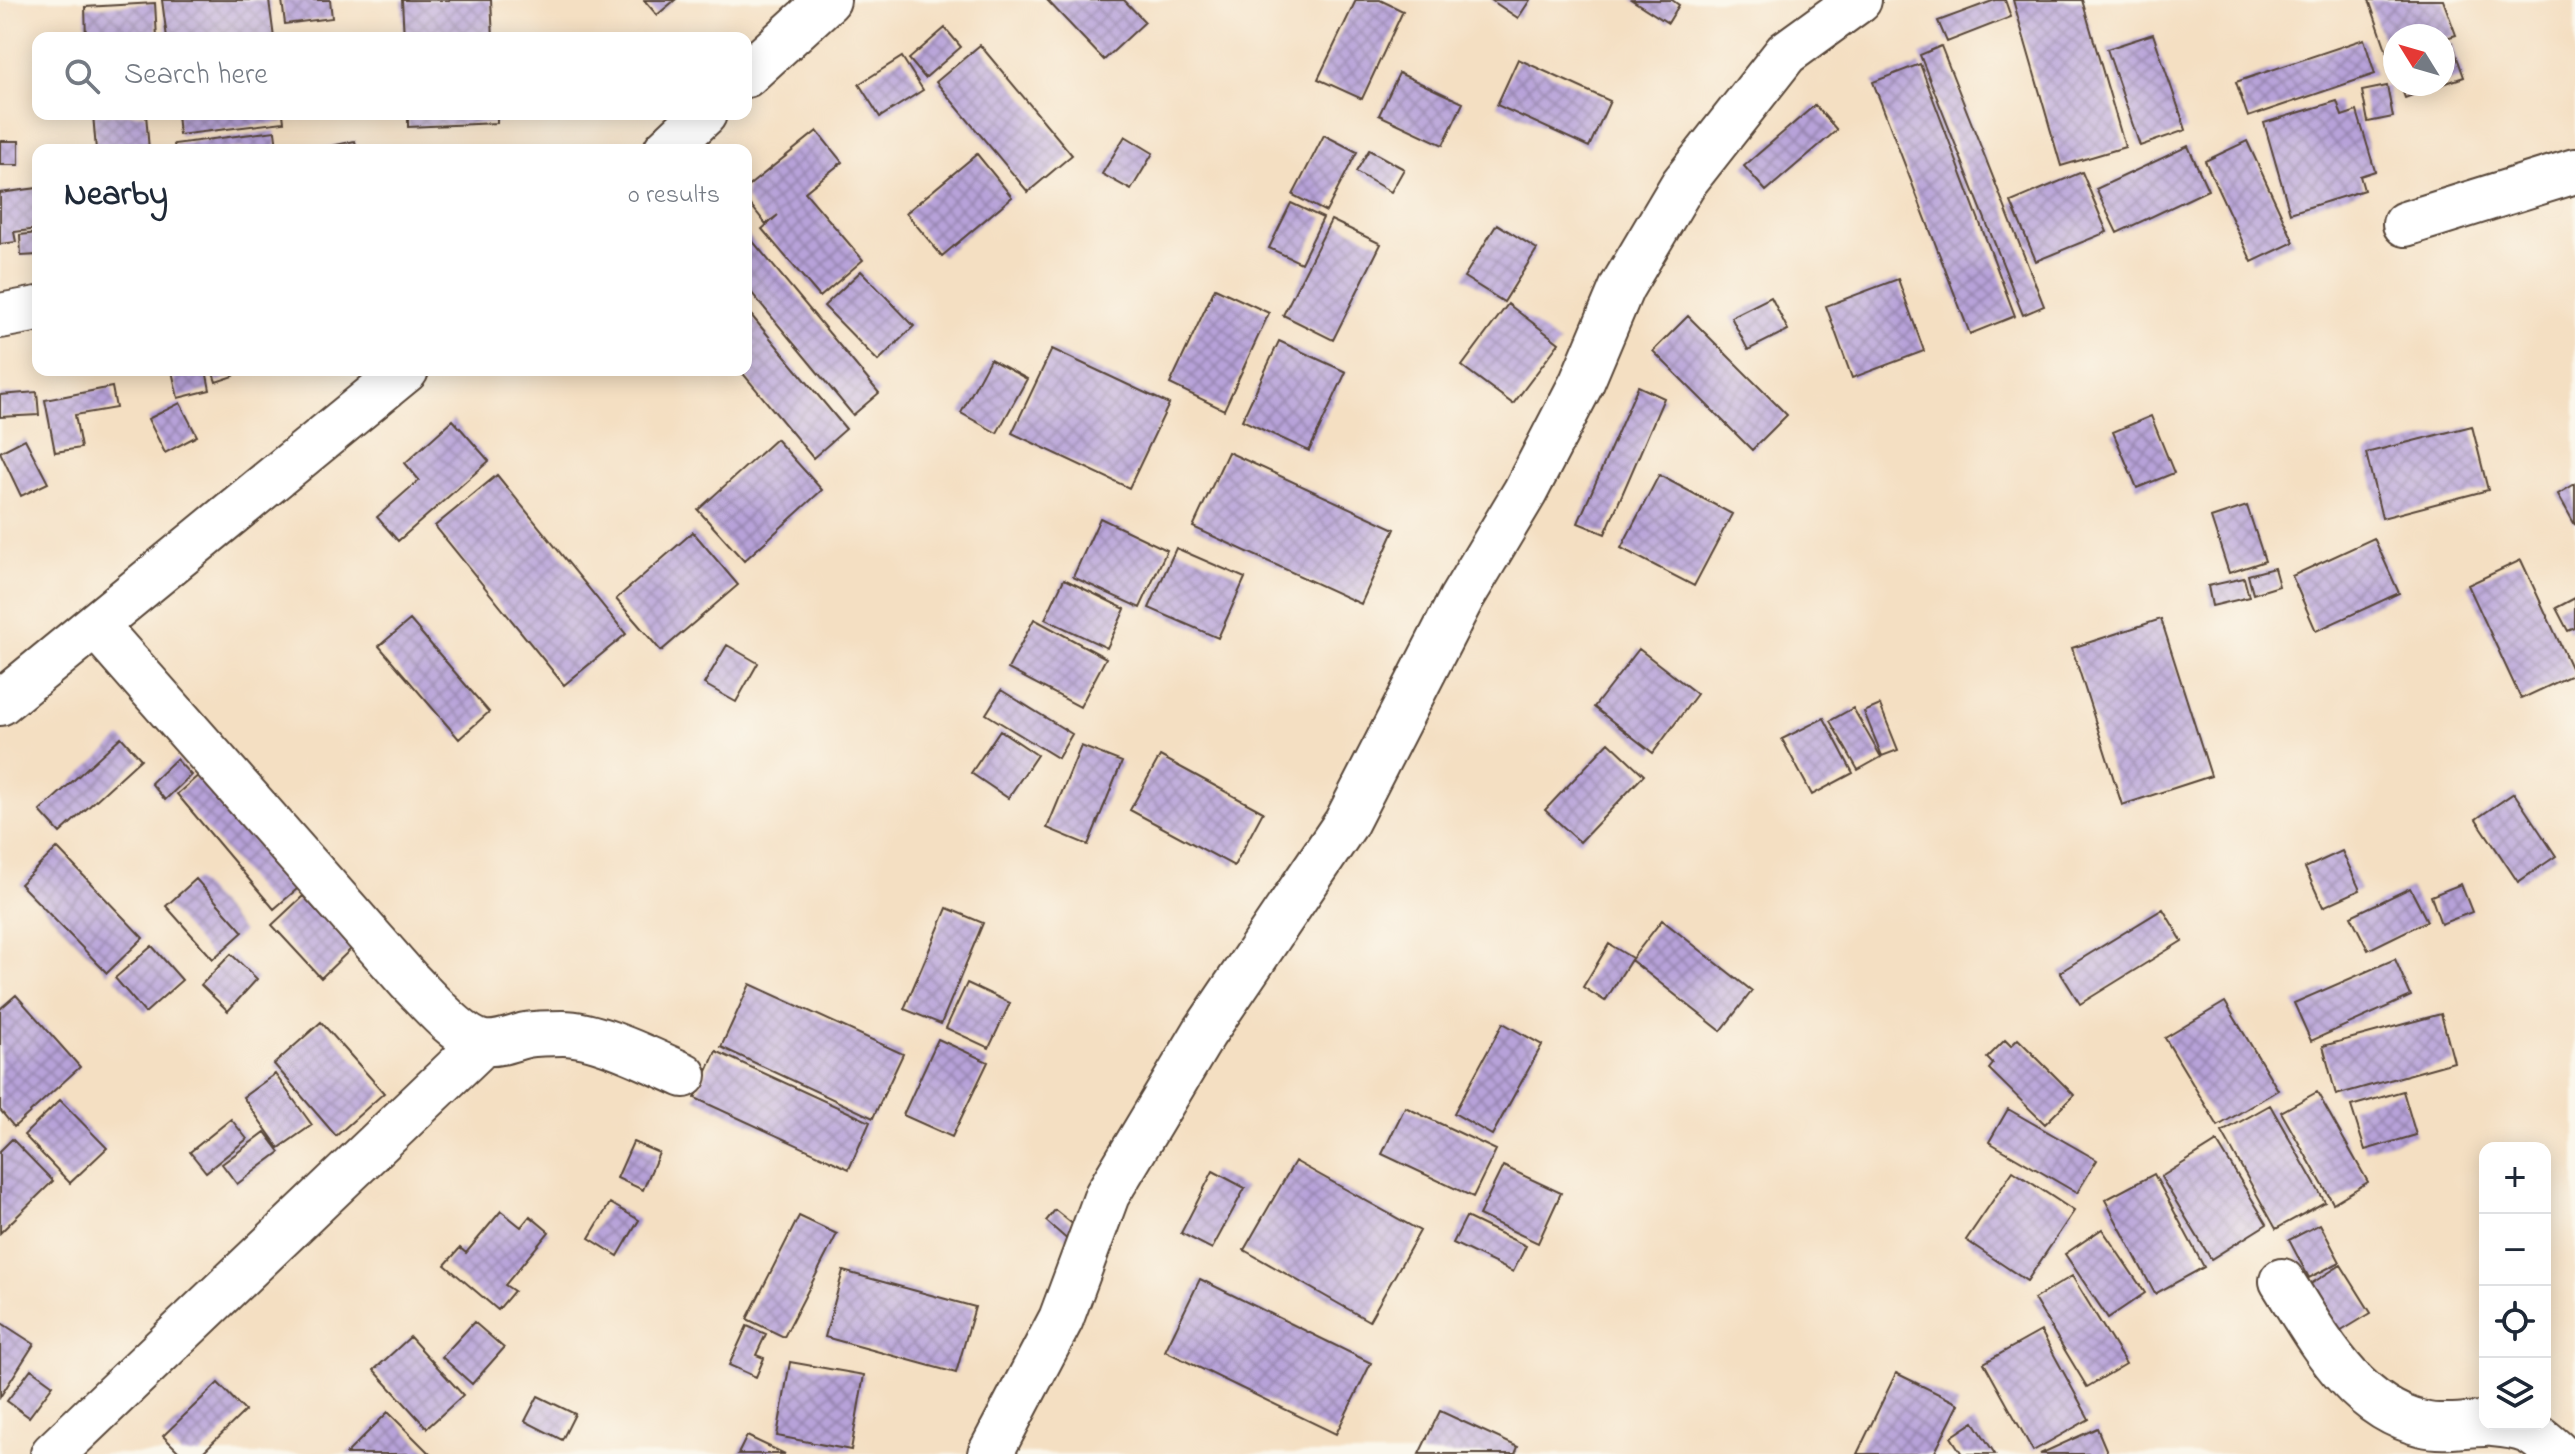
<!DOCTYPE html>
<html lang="en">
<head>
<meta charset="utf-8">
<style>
	:root { --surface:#fff; --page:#f6f6f7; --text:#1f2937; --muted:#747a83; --line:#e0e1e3 }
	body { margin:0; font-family:"Indie Flower",sans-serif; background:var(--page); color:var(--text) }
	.controls { position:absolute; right:24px; bottom:24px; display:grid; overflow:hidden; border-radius:16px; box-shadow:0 4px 20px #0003 }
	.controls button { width:72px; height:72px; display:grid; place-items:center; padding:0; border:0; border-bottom:2px solid var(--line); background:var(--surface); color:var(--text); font:40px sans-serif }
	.compass { position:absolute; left:2383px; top:24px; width:72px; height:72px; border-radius:50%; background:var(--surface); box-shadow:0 4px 20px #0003; rotate:307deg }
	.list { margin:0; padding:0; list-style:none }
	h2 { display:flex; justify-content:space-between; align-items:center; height:104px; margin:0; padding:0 32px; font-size:34px }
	h2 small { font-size:26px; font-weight:400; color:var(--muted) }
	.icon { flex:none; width:44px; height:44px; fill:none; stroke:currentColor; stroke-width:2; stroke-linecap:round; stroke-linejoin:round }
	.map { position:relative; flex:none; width:2575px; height:1454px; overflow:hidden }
	.search { position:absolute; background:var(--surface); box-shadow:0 4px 20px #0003; left:32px; top:32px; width:720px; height:88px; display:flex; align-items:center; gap:20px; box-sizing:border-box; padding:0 28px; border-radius:16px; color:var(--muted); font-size:30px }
	.panel { position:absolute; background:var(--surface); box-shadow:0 4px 20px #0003; left:32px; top:144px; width:720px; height:232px; border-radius:16px }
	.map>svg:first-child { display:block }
	.building { fill:url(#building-cross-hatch) }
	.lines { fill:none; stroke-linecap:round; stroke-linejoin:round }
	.street-casing { stroke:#574537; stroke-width:48 }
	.secondary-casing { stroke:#574537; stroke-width:48 }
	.street { stroke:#fff; stroke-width:44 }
	.secondary { stroke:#fff; stroke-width:44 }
</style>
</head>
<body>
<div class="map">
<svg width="2575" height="1454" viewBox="0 0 2575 1454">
	<defs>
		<pattern id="building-cross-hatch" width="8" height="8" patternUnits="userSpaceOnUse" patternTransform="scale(2)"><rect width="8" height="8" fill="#b7a2d9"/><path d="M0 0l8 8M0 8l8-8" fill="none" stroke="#9684af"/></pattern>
	</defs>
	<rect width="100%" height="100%" fill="#fbf7ec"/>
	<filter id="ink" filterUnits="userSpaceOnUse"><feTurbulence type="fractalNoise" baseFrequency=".0125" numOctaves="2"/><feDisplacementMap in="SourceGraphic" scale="16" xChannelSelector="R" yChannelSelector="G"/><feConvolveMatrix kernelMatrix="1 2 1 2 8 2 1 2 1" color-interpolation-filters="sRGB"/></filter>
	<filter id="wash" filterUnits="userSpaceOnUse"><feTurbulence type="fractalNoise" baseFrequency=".006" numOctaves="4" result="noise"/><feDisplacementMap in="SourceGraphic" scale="32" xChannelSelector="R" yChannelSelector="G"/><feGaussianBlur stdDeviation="1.8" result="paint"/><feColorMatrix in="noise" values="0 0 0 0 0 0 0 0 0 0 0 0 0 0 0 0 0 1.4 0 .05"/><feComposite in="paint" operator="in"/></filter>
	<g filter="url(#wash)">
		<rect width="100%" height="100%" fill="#f4dfc2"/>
		<g id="blocks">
			<path class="building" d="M162,0H269L274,38H167Z
				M282,0H330L332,18L285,24Z
				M402,0H491L493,38H404Z
				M644,0H675L657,15Z
				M1047,0H1124L1145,22L1104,60Z
				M1356,0H1380L1403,11L1362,99L1318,79Z
				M1491,0H1530L1518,18Z
				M1632,0H1672L1679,5L1668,23Z
				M1995,0H2005L2011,17L1947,42L1938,21Z
				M2013,0H2082L2125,147L2061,166Z
				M2369,0H2443L2456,35L2443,39V36H2395V56L2389,58Z
				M155,3L157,38H86L85,7Z
				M945,28L961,47L925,78L909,59Z
				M2153,34L2186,130L2140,146L2107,49Z
				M2364,39L2375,74L2248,117L2236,82Z
				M2452,43L2464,77L2443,84V46Z
				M980,45L1072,155L1028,192L936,82Z
				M1941,46L2044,306L2023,315L1920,55Z
				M902,57L923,90L880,117L859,84Z
				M1518,59L1610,101L1589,147L1497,105Z
				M1920,64L2015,316L1970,334L1873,82Z
				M1399,73L1463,103L1443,145L1379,115Z
				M2400,84H2442L2405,98Z
				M2387,86L2393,117L2368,122L2362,91Z
				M2337,101L2342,116L2357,111L2375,171L2360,176L2364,190L2290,213L2264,123Z
				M1815,105L1837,130L1766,191L1744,166Z
				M93,114H146L149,150H96Z
				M177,114H283L284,122L179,135Z
				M408,114H497V123L408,127Z
				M275,131L277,148L175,150L174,144Z
				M817,131L842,162L805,192L863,260L820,297L762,229L778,215L766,224L746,199V188Z
				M1324,135L1357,152L1326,212L1293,195Z
				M1125,136L1153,153L1131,190L1102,174Z
				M0,141H19V165H0Z
				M355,141L357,150H317V149Z
				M2247,141L2294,242L2252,262L2205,161Z
				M2188,146L2208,190L2117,233L2096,189Z
				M1369,150L1404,169L1391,192L1356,172Z
				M977,154L1012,197L942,256L906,213Z
				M2082,172L2107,232L2036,261L2011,202Z
				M38,188V229L14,232L16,242L0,244V193Z
				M1291,203L1323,218L1301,263L1269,248Z
				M1331,220L1381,244L1333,340L1283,315Z
				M1497,224L1537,249L1504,302L1464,277Z
				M38,233V255L21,256L20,235Z
				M746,233L879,393L853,415L746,286Z
				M861,271L914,326L878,361L824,306Z
				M1898,279L1924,351L1852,378L1826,306Z
				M1215,288L1269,313L1224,410L1170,384Z
				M1771,297L1788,330L1748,350L1731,317Z
				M1508,304L1559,343L1513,404L1462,366Z
				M746,309L846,429L813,458L740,370H746Z
				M1688,316L1787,415L1752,450L1653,351Z
				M1279,341L1346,372L1309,451L1242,420Z
				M1052,349L1169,404L1129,488L1012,433Z
				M990,359L1027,379L997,433L961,413Z
				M206,370L210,390L178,398L172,371Z
				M212,370H231L234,376L216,382Z
				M1638,386L1664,398L1605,534L1578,523Z
				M112,387L116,408L75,415L81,448L55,452L45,400Z
				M37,392L39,415L0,417V395Z
				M180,403L197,436L165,453L148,419Z
				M2151,416L2174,473L2137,488L2113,432Z
				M453,420L489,461L398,541L377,517L419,480L405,463Z
				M2472,426L2488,490L2382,518L2366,453Z
				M25,439L48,483L21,496L0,452Z
				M776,439L822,490L744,561L698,510Z
				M1228,452L1395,529L1361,604L1193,527Z
				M497,475L626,634L564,685L435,526Z
				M1659,475L1732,514L1694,586L1621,548Z
				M2575,484V525L2558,494Z
				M2247,506L2265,561L2229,573L2211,518Z
				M1100,518L1167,550L1140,608L1073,577Z
				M693,532L738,585L661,651L616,599Z
				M2374,538L2399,593L2316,631L2292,576Z
				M1176,548L1245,578L1218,638L1149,608Z
				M2521,560L2574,674L2521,699L2468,585Z
				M2274,568L2279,586L2253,594L2248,575Z
				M2244,578L2249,597L2212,606L2208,586Z
				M1064,579L1125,609L1107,648L1045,619Z
				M2575,598V628L2568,631L2556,608Z
				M1034,619L1106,658L1080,707L1008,669Z
				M2161,619L2211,776L2122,805L2072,648Z
				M410,620L489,712L459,739L379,646Z
				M727,645L758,663L736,702L704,684Z
				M1639,649L1697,694L1653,753L1594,707Z
				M1001,690L1072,734L1058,758L986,714Z
				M1880,705L1898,750L1882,756L1864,712Z
				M1853,708L1881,757L1858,770L1830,721Z
				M1824,718L1853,773L1812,795L1782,739Z
				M1000,730L1037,755L1008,798L971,773Z
				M121,737L141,759L60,833L40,811Z
				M1609,742L1644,775L1580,842L1545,810Z
				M1081,746L1122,762L1088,845L1047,828Z
				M1160,756L1263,812L1234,866L1130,810Z
				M176,759L191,775L165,800L151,783Z
				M207,768L304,883L274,909L177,794Z
				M2514,793L2556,856L2518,882L2476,819Z
				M57,848L143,938L107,973L20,884Z
				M2342,851L2360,890L2323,907L2305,868Z
				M196,879L243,932L213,959L166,906Z
				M2461,884L2472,912L2441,924L2431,896Z
				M2410,888L2427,921L2368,950L2351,916Z
				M303,896L352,948L321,978L272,925Z
				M947,908L983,923L941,1024L904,1009Z
				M2163,909L2182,941L2080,1004L2060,972Z
				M1662,920L1752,991L1721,1031L1631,960Z
				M1609,944L1632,958L1605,1001L1583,987Z
				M152,946L182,980L145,1013L115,978Z
				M231,954L257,979L228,1011L201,985Z
				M2395,959L2411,996L2311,1041L2294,1003Z
				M967,983L1010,1003L989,1048L946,1028Z
				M750,984L903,1054L873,1118L721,1047Z
				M16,995L80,1067L14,1127L0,1110V1009Z
				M2225,1002L2278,1090L2218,1126L2165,1038Z
				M2441,1014L2454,1062L2336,1095L2323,1046Z
				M321,1022L384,1093L336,1136L274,1064Z
				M1503,1023L1542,1045L1492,1135L1454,1113Z
				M938,1039L988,1062L952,1137L903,1115Z
				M2018,1039L2074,1095L2045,1124L1989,1069L1993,1064L1987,1058L2005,1040L2011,1046Z
				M716,1051L870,1122L849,1169L695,1098Z
				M275,1074L312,1125L279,1148L243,1097Z
				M2403,1091L2416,1135L2365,1150L2351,1106Z
				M2317,1092L2368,1182L2333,1203L2281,1112Z
				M60,1100L107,1148L70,1183L24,1135Z
				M2270,1105L2325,1202L2276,1229L2222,1132Z
				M1405,1107L1496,1150L1473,1197L1382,1154Z
				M2008,1109L2097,1160L2077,1193L1989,1142Z
				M231,1119L247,1139L206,1172L190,1152Z
				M265,1132L280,1152L237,1184L222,1164Z
				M12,1139L53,1181L0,1233V1151Z
				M633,1142L659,1153L643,1190L617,1178Z
				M2217,1142L2267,1224L2211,1259L2161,1177Z
				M1295,1161L1420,1231L1369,1321L1244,1250Z
				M1503,1166L1561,1193L1538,1243L1479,1215Z
				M1213,1171L1245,1188L1212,1249L1181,1233Z
				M2013,1171L2074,1211L2027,1281L1966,1240Z
				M2154,1174L2204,1267L2155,1294L2105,1200Z
				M610,1203L639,1220L618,1256L589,1238Z
				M1055,1210L1080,1230L1070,1242L1046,1221Z
				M501,1211L521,1227L530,1216L549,1232L505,1285L514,1291L498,1310L445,1265L460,1248L466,1253Z
				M799,1216L837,1234L784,1337L747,1319Z
				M1466,1217L1526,1246L1513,1272L1453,1243Z
				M2320,1224L2340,1262L2309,1278L2289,1240Z
				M2102,1229L2145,1293L2108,1318L2065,1254Z
				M2341,1265L2371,1313L2338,1333L2309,1285Z
				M843,1271L975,1307L956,1373L825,1337Z
				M2072,1276L2126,1364L2087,1387L2034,1299Z
				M1200,1279L1371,1363L1336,1434L1165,1351Z
				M0,1322L34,1344L0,1397Z
				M474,1322L504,1348L472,1384L442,1357Z
				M747,1326L766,1334L756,1355L764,1358L756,1377L729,1365Z
				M2041,1331L2089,1419L2033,1451L1984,1363Z
				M410,1337L463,1395L427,1428L374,1370Z
				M790,1362L864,1375L851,1450L777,1436Z
				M31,1369L53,1385L29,1417L7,1401Z
				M1896,1373L1959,1404L1934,1454H1857Z
				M218,1383L245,1411L201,1454H181L163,1436Z
				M538,1396L575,1414L562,1440L525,1421Z
				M1440,1411L1518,1447L1515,1454H1419Z
				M388,1412L430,1454H346Z
				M1974,1422L1995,1454H1962L1951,1437Z
				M2097,1428L2108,1454H2040Z
				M747,1436L785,1454H738Z"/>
		</g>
	</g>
	<g filter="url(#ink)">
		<use href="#blocks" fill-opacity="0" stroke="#574537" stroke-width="2"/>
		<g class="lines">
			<g class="street-casing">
				<path id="street" d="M2405,224L2575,171
					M0,316L38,309
					M96,626L409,981C426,998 460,1039 484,1043C498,1045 513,1038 526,1035C538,1033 551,1033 563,1033C597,1033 652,1061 684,1075
					M2282,1281C2317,1336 2353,1408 2423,1424C2441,1429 2466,1424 2485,1424
					M2493,1424C2526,1427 2531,1430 2556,1452
					M53,1454L483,1043
					M990,1454L1061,1319L1107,1195L1204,1033L1346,823L1461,599L1525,492L1582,382L1622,287L1683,184L1786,53L1859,0"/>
			</g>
			<g class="secondary-casing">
				<path id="secondary" d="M746,75L828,0
					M666,150L704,114
					M0,703L406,370"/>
			</g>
			<use href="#street" class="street"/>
			<use href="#secondary" class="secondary"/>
		</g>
	</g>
</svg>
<div class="controls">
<button>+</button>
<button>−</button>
<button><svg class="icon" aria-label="locate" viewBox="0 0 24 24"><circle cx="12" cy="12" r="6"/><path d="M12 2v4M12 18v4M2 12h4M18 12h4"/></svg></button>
<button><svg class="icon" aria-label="layers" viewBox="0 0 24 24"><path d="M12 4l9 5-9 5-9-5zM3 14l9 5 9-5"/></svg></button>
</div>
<svg class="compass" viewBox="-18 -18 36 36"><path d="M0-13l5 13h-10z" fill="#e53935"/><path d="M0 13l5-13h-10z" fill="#747a83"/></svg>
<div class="search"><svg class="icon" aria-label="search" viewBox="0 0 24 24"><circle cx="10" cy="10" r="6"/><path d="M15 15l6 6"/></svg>Search here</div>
<section class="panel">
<h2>Nearby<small>0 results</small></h2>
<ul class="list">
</ul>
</section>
</div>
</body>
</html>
